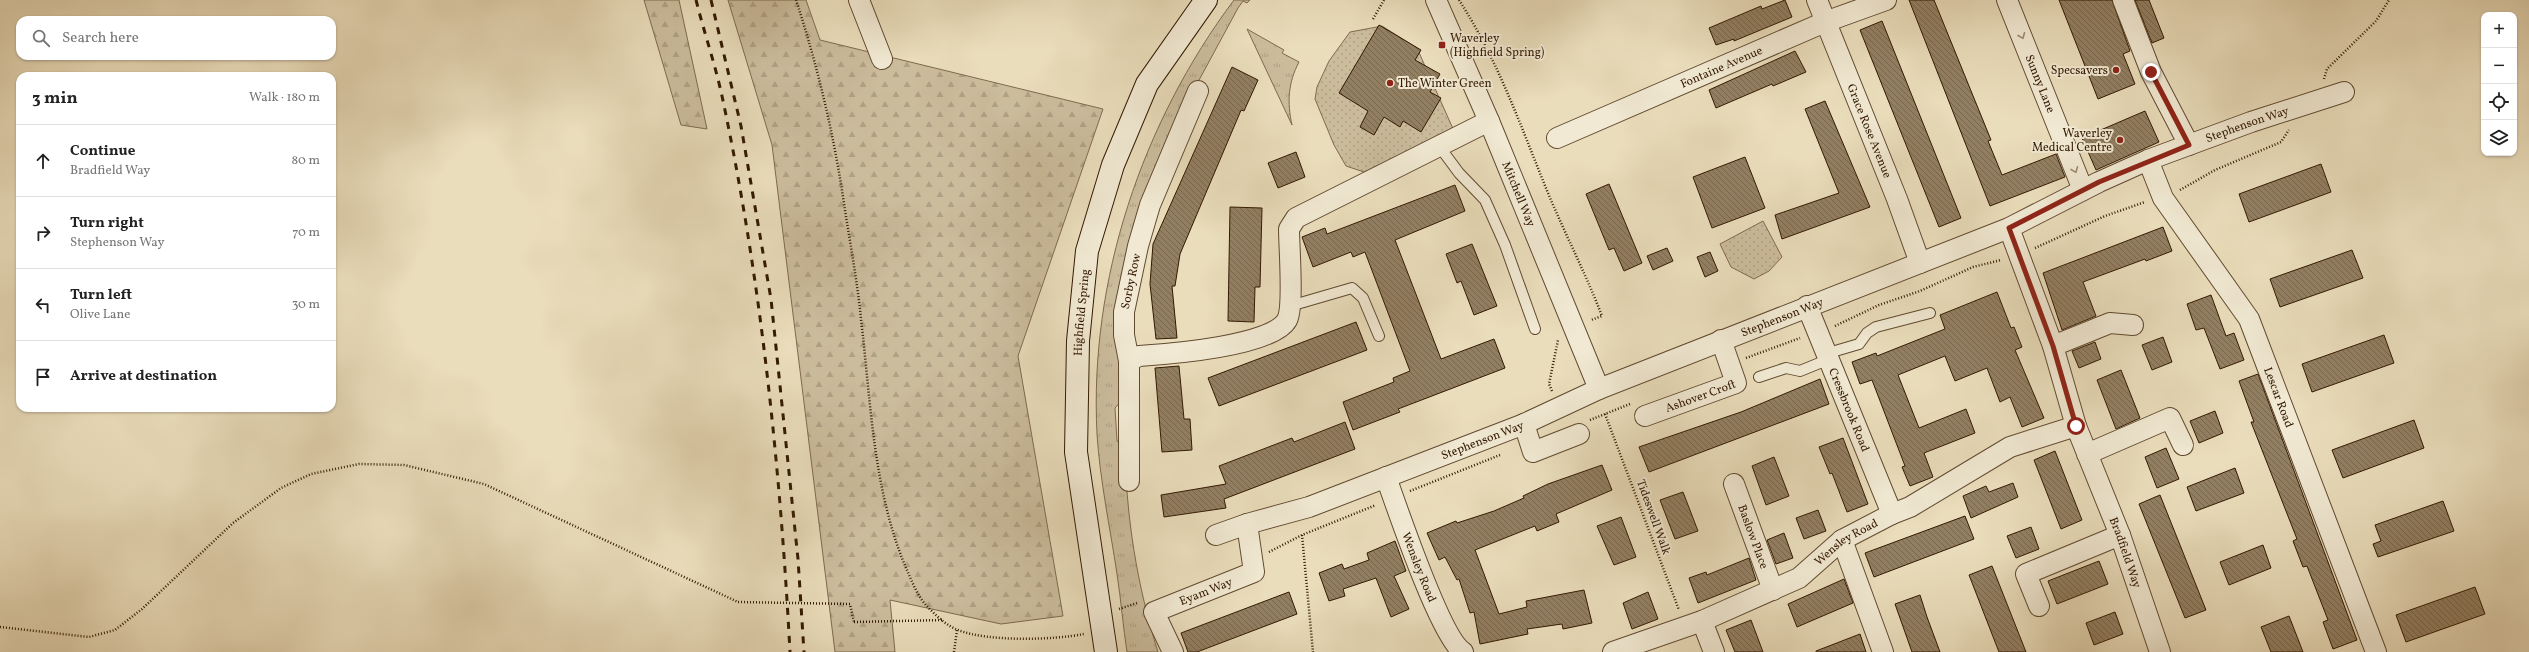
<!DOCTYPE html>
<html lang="en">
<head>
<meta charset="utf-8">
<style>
	:root { --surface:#fff; --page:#f2f2f2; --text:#222; --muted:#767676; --line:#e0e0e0 }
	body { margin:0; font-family:Vollkorn,serif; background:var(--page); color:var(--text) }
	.controls { position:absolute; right:12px; top:12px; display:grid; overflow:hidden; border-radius:8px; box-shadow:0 1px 3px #0004 }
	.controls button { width:36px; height:36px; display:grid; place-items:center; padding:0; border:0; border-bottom:1px solid var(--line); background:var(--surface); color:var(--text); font:20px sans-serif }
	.stop { position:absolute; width:12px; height:12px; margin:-9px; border:3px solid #8f2418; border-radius:50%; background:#fff }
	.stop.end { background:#8f2418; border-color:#fff; box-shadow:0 1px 4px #0008 }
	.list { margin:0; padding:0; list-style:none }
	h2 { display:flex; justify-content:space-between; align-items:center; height:52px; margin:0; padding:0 16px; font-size:17px }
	h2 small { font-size:13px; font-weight:400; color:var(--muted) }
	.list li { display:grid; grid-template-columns:26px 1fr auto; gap:12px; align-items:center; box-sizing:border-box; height:72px; padding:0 16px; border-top:1px solid var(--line) }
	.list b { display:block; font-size:15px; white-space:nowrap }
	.list p { margin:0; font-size:13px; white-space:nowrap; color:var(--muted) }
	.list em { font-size:13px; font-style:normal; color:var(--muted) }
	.icon { flex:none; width:22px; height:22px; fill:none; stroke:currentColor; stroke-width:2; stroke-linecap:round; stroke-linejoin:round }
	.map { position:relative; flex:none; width:2529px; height:652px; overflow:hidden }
	.search { position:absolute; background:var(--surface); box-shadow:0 1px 3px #0004; left:16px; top:16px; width:320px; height:44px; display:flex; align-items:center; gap:10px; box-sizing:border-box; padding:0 14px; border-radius:12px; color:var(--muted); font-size:15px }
	.panel { position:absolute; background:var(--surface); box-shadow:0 1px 3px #0004; left:16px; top:72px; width:320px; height:340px; border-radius:12px }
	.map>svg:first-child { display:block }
	.grass { fill:url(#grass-tufts); stroke:#7f6a4f }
	.forest { fill:url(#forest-firs); stroke:#7f6a4f }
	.park { fill:url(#park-dots); stroke:#7f6a4f }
	.building { fill:url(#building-back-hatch); stroke:#331902 }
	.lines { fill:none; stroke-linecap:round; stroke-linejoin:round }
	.lane-casing { stroke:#614a30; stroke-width:12 }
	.street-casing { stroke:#614a30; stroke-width:22 }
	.secondary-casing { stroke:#331902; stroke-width:24 }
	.path { stroke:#331902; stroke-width:2.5; stroke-dasharray:1 2; stroke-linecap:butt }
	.lane { stroke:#f1e9d3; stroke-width:10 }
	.street { stroke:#f1e9d3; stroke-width:20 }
	.secondary { stroke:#f1e9d3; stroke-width:22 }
	.rail { stroke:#331902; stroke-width:3; stroke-dasharray:7 7; stroke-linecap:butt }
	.path-bridge { stroke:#331902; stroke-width:2.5; stroke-dasharray:1 2; stroke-linecap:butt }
	.oneway { stroke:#9c8b75 }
	.route { stroke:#8f2418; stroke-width:5 }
	.poi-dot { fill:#8f2418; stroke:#f1e9d3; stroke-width:1.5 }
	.labels { text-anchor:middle; stroke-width:4; stroke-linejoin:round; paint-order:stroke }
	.poi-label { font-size:12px; fill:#331902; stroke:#f1e9d3; text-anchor:start }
	.street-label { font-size:12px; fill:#331902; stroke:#f1e9d3 }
</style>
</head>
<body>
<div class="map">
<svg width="2529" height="652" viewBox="0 0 2529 652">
	<defs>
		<pattern id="grass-tufts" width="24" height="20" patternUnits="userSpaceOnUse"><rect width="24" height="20" fill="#cbbc9c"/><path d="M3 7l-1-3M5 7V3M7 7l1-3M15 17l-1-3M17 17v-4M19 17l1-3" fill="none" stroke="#afa185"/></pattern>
		<pattern id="forest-firs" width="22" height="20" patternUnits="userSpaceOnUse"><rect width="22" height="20" fill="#cbbc9c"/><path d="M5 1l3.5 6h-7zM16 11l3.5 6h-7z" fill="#afa185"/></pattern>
		<pattern id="park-dots" width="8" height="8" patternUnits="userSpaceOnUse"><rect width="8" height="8" fill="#cbbc9c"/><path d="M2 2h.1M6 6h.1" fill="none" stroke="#afa185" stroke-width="1.8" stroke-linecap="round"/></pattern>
		<pattern id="building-back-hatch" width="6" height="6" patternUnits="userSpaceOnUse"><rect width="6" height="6" fill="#927f62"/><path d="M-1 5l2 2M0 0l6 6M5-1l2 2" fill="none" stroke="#78674f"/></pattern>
	</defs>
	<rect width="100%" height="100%" fill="#eaddbb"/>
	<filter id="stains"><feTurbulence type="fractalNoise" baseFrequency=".005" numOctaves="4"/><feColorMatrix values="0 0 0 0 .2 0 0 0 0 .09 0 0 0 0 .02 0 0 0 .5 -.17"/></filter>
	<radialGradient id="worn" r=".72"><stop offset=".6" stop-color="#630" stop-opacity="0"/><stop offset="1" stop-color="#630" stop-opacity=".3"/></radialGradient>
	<path class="grass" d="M1234,0H1250L1247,3L1243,1L1238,8L1165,143L1136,228L1117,332L1122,400L1115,408L1117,441L1125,447C1126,517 1137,585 1158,652H1127C1123,626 1121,600 1117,574C1110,527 1100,481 1097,434C1089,280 1142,123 1234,0Z
		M1247,29L1284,50L1282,53L1299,62C1288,83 1287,102 1292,125Z"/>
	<path class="forest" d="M644,0H679L707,129L681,125Z
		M728,0H806L820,40L1103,109L1018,356L1063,616L1001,624L890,600L895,652H835L772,145Z"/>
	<path class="park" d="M1382,26L1417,48L1454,131L1364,172L1346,166L1334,145L1315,99L1317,87L1329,61L1350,32Z
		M1763,221L1782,257L1769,271L1754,279L1731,267L1720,244Z"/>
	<path class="building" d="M1785,0L1792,17L1734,41V39L1716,45L1709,28L1761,6L1762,9Z
		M1909,0H1934L1991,140L1988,141L2002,175L2056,154L2065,177L1990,206Z
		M2059,0H2112L2130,51L2123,54L2135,84L2098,99Z
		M2135,0H2149L2164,38L2152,43Z
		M1882,21L1961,218L1939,227L1860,30Z
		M1379,25L1421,50L1415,60L1440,74L1430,92L1441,98L1421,132L1403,121L1400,127L1384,117L1374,135L1360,127L1368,111L1339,93Z
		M1795,51L1806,72L1773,86L1772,84L1716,108L1709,90Z
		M1232,67L1258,80L1244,111L1241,110L1239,115L1180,254L1175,286H1172L1177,338L1156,339L1150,284L1153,244Z
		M1825,101L1870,207L1782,239L1775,215L1839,193L1805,109Z
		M2145,111L2159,142L2096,170L2082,138Z
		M1296,152L1305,177L1278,188L1268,163Z
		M1745,157L1765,208L1712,228L1693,177Z
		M2321,164L2331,192L2249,222L2239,194Z
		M1609,184L1642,263L1624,271L1614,248L1609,250L1586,194Z
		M1455,185L1465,211L1395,240L1441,359L1494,339L1505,368L1398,409L1400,412L1353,430L1343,402L1394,382L1393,378L1410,371L1365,252L1353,257L1351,252L1313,267L1302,237L1325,228L1327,234Z
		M1230,207L1262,208L1260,287H1255L1254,322L1228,321Z
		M2163,227L2172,251L2146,261L2145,259L2083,282L2096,316L2062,330L2043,273Z
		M1472,244L1497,306L1474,315L1461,281L1457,283L1446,254Z
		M1667,248L1673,261L1653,270L1647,256Z
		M2352,250L2363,278L2280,307L2270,279Z
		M1710,252L1718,271L1705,277L1697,257Z
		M1997,292L2011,328L2014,327L2022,347L2015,350L2044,418L2022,427L2010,397L2000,402L1987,368L1955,381L1945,356L1898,375L1919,428L1966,409L1975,433L1924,453L1933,477L1910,486L1902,467L1905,466L1872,380L1860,384L1852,362L1876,353L1877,356L1945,329L1940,315Z
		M2211,295L2226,336L2234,333L2244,360L2220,369L2204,328L2196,330L2187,304Z
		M1356,322L1367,350L1219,406L1208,378Z
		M2384,335L2394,363L2312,392L2302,364Z
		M2163,337L2172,362L2152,370L2142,345Z
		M2095,342L2101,359L2079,368L2072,351Z
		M1179,366L1184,419H1190L1192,450L1162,452L1155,368Z
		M2121,370L2140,418L2116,429L2097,380Z
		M2258,374L2357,640L2333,649L2323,622L2328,620L2307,566L2303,567L2293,541L2297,539L2251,422H2254L2239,381Z
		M1820,379L1829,404L1649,472L1639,447L1741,412Z
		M2215,411L2223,433L2199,443L2190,421Z
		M2414,420L2424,448L2343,478L2332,450Z
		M1345,422L1355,449L1224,499L1226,508L1164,517L1161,495L1226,484L1219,466L1292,438L1294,442Z
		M1843,438L1868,504L1847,512L1832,473L1830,474L1819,447Z
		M2166,448L2179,479L2157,488L2145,457Z
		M2055,451L2082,520L2061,529L2034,460Z
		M1774,457L1789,496L1766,505L1752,466Z
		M1602,465L1612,490L1556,514L1559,522L1537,531L1535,526L1475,550L1499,614L1527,607L1526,601L1584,590L1592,623L1563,629L1562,624L1527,629L1528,634L1480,644L1474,612L1470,613L1459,579L1457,580L1445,557L1439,560L1427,533L1456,521L1457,523L1494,511L1524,498L1523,496L1548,484Z
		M2235,468L2244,493L2196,511L2187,487Z
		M2013,483L2018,497L1971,518L1963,496L1986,486L1989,492Z
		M1683,492L1698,531L1675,539L1660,500Z
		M2160,495L2206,610L2185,618L2139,504Z
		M2443,501L2454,531L2378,557L2373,544L2381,541L2375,525Z
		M1818,510L1826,531L1804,539L1796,518Z
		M1965,516L1974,539L1874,577L1865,553Z
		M1621,517L1636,557L1614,565L1597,526Z
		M2031,527L2039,549L2016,558L2007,536Z
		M1784,533L1793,558L1776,564L1767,540Z
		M1395,541L1406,571L1394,576L1409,609L1391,617L1376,578L1343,589L1345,596L1329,601L1319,573L1342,564L1344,569L1369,560L1367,553Z
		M2263,545L2271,568L2229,585L2220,562Z
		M1749,558L1756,580L1698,603L1689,578L1706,572L1707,575Z
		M2099,561L2108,584L2057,604L2048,581Z
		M1992,566L2026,652H1999L1969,575Z
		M1844,579L1853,603L1797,627L1788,604Z
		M2475,587L2485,614L2406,642L2396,615Z
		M1289,592L1297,614L1197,652H1188L1181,633Z
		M1648,592L1658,619L1632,629L1623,603Z
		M1920,595L1927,617L1940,652H1912L1895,604Z
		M2115,612L2123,634L2094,645L2086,623Z
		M2289,616L2303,652H2271L2261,627Z
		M1751,620L1763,652H1735L1726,630Z
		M1860,634L1866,652H1816V651Z"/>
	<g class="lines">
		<g class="lane-casing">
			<path id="lane" d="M1439,146L1459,173L1485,200L1505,245L1535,329
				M1290,306L1352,288L1363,298L1379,336
				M1825,354L1859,344L1867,333L1876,327L1930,313
				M1759,377L1786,368L1800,371L1827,360"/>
		</g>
		<g class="street-casing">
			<g id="street">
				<path d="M859,0L882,59"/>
				<path id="s1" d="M1436,0L1489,121L1599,389"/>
				<path id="s2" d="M1817,0L1897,199L1920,263"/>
				<path id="s3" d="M2007,0L2083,190"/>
				<path d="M2123,0L2151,72L2189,145"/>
				<path id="s4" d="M1557,138L1825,22L1886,0"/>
				<path id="s5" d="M2148,160L2163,198L2249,319L2376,652"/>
				<path id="s6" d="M2009,228L2053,346L2076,426L2120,535L2160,652"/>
				<path id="s7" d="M1807,306L1892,514"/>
				<path d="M2053,346L2110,323L2133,325"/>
				<path d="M1129,361L1139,356C1169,354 1273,346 1287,320C1294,307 1289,247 1289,229L1296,218L1489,121"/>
				<path id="s8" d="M1645,416L1736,383L1721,340"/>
				<path d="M1524,424L1533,452L1579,434"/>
				<path d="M2087,454L2170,418L2183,445"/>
				<path id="s9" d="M1386,477C1397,508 1441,638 1463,652"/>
				<path id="s10" d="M1129,481V361L1124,335V312L1138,246L1150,205L1198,91"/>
				<path id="s11" d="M1734,484L1773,590"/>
				<path id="s12" d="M1216,535L1247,524L1309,507L1524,424L1599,389L2009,228L2099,182L2148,160L2251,122L2344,92"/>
				<path d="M1842,540L1883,652"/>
				<path d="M2039,606L2026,574L2120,535"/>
				<path d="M1702,621L1714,652"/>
				<path id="s13" d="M1173,652L1154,612L1254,572L1247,524"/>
				<path id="s14" d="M1613,652L1702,621L1799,578L1842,540L1892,514L1910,507L2010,447L2076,426"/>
			</g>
		</g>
		<g class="secondary-casing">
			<g id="secondary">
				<path id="s15" d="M1106,652L1076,452L1078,341L1087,251L1113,165L1147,84L1206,0"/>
			</g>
		</g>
		<path class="path" d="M796,0C817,64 833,131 843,197C849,238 857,278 861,319C871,403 873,490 906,568C912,581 917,596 927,606C935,615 947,626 958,630C988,642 1053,640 1084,634
			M1459,0C1498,60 1521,127 1548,193C1565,234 1586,274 1602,316L1591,320
			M1373,19L1384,0
			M2324,79L2327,69L2376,21L2389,0
			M2180,190L2215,170L2281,142L2289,130
			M2035,248L2105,216L2145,202
			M1835,326L1879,305L1920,291L1973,267L2001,260
			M1746,358L1800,338
			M1552,391L1549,384L1558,340
			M1605,414L1679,610
			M1590,420L1630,404
			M1410,491L1500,455
			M1302,535L1313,652
			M1269,552L1302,535L1376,505
			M1119,609L1137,603
			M854,622L943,620
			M0,627L89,637L115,630L142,609L233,523L281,488L311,474L359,464L404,465L484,484L738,602
			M954,652L957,630"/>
		<use href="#lane" class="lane"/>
		<use href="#street" class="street"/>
		<use href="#secondary" class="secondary"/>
		<path class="rail" d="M696,0C704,32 715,64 722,96C761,279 780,465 790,652
			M711,0L741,126L771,299L798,559L804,652"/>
		<path class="path-bridge" d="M738,602L850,604L854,622"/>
	</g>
	<defs><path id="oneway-chevron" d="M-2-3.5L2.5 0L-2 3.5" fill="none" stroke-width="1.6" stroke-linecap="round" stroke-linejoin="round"/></defs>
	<g class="oneway">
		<use href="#oneway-chevron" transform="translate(2022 36) rotate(68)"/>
		<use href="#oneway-chevron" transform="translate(2075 170) rotate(68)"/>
	</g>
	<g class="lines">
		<path class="route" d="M2076,426L2053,346L2009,228L2099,182L2189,145L2151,72"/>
	</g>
	<g class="poi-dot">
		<rect x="1438" y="41" width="8" height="8" rx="2"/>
		<circle cx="2116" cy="70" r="4"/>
		<circle cx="1390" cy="83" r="4"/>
		<circle cx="2120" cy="140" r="4"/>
	</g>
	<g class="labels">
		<g class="poi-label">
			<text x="1450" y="42">Waverley<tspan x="1450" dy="14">(Highfield Spring)</tspan></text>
			<text x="2108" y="74" text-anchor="end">Specsavers</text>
			<text x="1398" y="87">The Winter Green</text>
			<text x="2112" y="137" text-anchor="end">Waverley<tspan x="2112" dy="14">Medical Centre</tspan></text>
		</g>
		<g class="street-label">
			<text dy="4" stroke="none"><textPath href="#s4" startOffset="179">Fontaine Avenue</textPath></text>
			<text dy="4" stroke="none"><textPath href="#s3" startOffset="90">Sunny Lane</textPath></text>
			<text dy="4" stroke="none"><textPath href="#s12" startOffset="1111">Stephenson Way</textPath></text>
			<text dy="4" stroke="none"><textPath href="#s2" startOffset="141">Grace Rose Avenue</textPath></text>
			<text dy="4" stroke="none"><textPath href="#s1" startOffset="211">Mitchell Way</textPath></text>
			<text dy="4" stroke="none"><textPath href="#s10" startOffset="201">Sorby Row</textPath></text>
			<text dy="4" stroke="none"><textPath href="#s15" startOffset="342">Highfield Spring</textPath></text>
			<text dy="4" stroke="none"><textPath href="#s12" startOffset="607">Stephenson Way</textPath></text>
			<text dy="4" stroke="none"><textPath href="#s8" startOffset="59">Ashover Croft</textPath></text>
			<text dy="4" stroke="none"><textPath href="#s5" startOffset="273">Lescar Road</textPath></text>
			<text dy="4" stroke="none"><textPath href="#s7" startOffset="112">Cressbrook Road</textPath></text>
			<text dy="4" stroke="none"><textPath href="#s12" startOffset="283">Stephenson Way</textPath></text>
			<text transform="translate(1654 517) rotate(70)" y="4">Tideswell Walk</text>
			<text dy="4" stroke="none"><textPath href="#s11" startOffset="56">Baslow Place</textPath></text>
			<text dy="4" stroke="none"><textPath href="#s14" startOffset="260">Wensley Road</textPath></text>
			<text dy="4" stroke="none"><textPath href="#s6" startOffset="345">Bradfield Way</textPath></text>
			<text dy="4" stroke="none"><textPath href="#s9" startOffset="96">Wensley Road</textPath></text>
			<text dy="4" stroke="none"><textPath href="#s13" startOffset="100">Eyam Way</textPath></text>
		</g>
	</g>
	<rect width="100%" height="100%" filter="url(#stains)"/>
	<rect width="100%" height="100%" fill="url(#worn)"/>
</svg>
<div class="controls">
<button>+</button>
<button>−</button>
<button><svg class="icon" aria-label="locate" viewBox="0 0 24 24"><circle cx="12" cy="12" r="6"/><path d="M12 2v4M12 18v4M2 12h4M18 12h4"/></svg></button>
<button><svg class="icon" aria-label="layers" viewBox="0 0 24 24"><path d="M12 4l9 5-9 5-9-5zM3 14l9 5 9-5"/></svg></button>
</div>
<div class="stop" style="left:2076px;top:426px"></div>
<div class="stop end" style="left:2151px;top:72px"></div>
<div class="search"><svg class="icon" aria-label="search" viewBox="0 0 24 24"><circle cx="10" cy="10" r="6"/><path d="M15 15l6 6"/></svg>Search here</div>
<section class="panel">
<h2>3 min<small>Walk · 180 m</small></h2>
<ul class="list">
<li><svg class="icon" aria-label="ahead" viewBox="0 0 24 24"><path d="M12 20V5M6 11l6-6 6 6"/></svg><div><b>Continue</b><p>Bradfield Way</p></div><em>80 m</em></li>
<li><svg class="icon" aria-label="right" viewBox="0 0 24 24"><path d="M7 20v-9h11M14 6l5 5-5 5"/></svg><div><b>Turn right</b><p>Stephenson Way</p></div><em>70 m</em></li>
<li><svg class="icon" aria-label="left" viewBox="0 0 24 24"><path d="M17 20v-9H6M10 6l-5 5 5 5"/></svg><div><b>Turn left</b><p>Olive Lane</p></div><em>30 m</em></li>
<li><svg class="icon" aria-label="arrive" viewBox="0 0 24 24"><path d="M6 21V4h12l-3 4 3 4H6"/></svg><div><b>Arrive at destination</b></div></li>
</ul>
</section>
</div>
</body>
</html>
